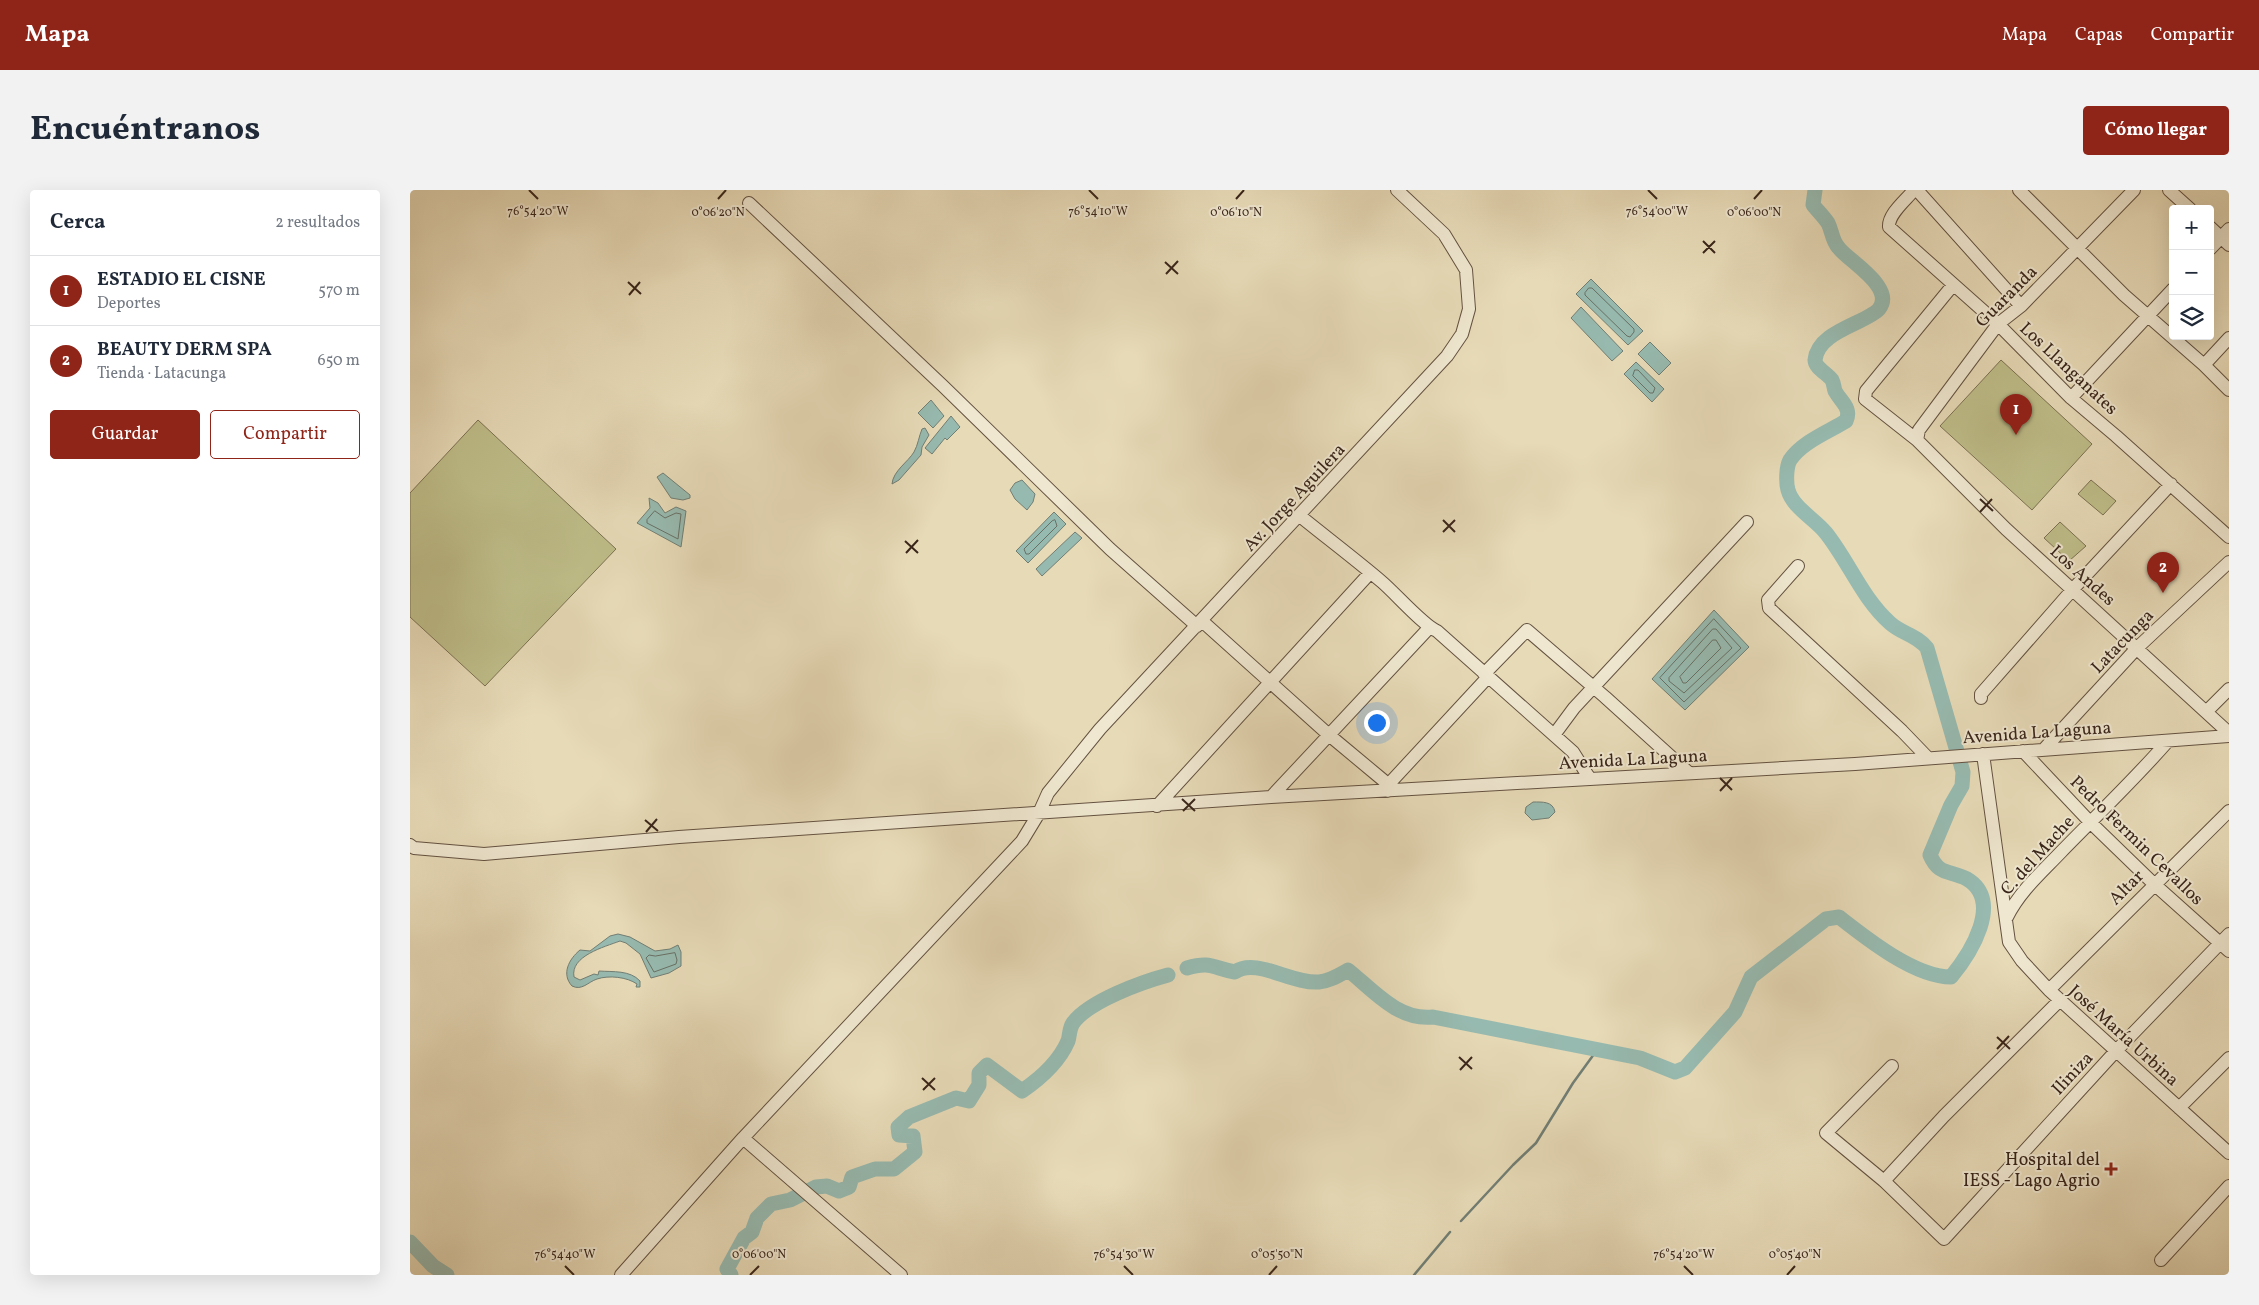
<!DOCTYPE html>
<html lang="es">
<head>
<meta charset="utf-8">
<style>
	:root { --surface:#fff; --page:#f2f2f3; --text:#1f2937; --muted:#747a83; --line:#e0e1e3; --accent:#8f2418 }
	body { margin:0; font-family:Vollkorn,serif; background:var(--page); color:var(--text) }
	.controls { position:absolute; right:15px; top:15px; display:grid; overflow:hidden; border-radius:5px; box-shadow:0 5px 20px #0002 }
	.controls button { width:45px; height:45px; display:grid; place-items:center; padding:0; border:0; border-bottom:1px solid var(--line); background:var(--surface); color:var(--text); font:25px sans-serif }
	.you { position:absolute; left:966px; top:532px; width:18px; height:18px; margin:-12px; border:4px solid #fff; border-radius:50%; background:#1a73e8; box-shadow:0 0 0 8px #1a73e833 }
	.badge { display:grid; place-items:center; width:32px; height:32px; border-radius:50%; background:var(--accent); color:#fff; font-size:16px; font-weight:700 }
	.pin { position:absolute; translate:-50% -41px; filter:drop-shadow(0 1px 2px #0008) }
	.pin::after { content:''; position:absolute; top:26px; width:18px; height:15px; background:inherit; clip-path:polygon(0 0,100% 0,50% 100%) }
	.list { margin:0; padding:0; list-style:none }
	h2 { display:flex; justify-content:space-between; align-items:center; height:65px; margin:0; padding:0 20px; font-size:21px }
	h2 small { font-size:16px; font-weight:400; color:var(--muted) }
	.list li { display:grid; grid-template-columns:32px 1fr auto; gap:15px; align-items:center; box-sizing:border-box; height:70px; padding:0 20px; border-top:1px solid var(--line) }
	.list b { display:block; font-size:19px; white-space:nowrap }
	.list p { margin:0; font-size:16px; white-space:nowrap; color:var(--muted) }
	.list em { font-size:16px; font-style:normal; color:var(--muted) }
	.actions { display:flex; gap:10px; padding:15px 20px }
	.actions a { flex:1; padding:11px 0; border:1px solid var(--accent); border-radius:5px; text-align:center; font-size:18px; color:var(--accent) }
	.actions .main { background:var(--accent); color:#fff }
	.icon { flex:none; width:28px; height:28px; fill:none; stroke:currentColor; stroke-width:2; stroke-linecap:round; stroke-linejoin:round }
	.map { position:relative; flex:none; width:1819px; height:1085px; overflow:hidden; border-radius:5px }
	header { display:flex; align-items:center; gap:30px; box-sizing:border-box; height:70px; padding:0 25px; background:var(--accent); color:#fff }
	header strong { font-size:24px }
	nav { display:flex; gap:28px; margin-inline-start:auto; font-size:18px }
	.intro { display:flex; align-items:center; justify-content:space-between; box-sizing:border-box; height:120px; padding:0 30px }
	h1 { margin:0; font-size:35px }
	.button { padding:12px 22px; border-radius:5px; background:var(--accent); color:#fff; font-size:18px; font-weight:700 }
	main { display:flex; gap:30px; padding:0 30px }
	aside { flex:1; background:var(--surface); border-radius:5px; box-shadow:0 5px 20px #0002 }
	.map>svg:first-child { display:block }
	.green { fill:#bebd89; stroke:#7c7152 }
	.water { fill:#97bab0; stroke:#717e74 }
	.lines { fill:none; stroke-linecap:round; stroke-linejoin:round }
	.shore { stroke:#687065; stroke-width:1 }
	.stream { stroke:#717e74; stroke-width:2.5 }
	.river { stroke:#97bab0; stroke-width:15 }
	.minor-casing { stroke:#645241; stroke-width:14 }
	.minor { stroke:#efe7d0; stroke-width:12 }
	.ticks { fill:none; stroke:#39251a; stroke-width:2 }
	.poi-dot { fill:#8f2418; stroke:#efe7d0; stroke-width:2 }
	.labels { text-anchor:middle; stroke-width:4; stroke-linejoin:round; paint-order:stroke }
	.street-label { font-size:18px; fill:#39251a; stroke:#efe7d0 }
	.poi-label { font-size:18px; fill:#39251a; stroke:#efe7d0; text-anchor:end }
	.ticks-label { font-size:12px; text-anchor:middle; fill:#39251a; stroke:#efe7d0; stroke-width:4; stroke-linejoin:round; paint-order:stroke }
</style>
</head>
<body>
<header>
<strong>Mapa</strong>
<nav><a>Mapa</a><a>Capas</a><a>Compartir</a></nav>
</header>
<div class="intro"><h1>Encuéntranos</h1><a class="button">Cómo llegar</a></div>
<main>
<aside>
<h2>Cerca<small>2 resultados</small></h2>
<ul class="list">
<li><span class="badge">1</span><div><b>ESTADIO EL CISNE</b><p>Deportes</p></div><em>570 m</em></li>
<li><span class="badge">2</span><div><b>BEAUTY DERM SPA</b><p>Tienda · Latacunga</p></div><em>650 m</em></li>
</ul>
<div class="actions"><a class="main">Guardar</a><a>Compartir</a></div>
</aside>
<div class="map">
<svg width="1819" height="1085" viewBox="0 0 1819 1085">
	<rect width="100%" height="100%" fill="#e7dab7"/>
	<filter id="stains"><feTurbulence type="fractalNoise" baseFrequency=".004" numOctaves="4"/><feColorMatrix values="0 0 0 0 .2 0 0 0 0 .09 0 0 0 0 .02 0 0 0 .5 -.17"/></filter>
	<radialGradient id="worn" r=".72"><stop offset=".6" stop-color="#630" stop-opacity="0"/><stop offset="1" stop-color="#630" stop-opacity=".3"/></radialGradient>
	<path class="green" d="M1591,170L1682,254L1622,320L1530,236Z
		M68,230L206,359L75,496L0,427V303Z
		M1681,290L1706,311L1693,325L1668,304Z
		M1650,332L1676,356L1659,371L1634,348Z"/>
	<path class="water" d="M1181,89L1233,141L1218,155L1166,104Z
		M1171,117L1213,161L1202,171L1161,128Z
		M1240,152L1261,173L1249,185L1228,164Z
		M1226,172L1254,199L1242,212L1214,184Z
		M521,210L534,226L523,238L508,223Z
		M541,226L550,237L537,250L535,248L522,264L515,258Z
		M515,238L519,245L512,257L511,265L489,290L482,294C483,281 498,272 504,262C508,255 509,246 512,239Z
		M253,283L280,305V308L273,310L261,308L247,287Z
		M612,290L625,304L623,312L617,320L605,309L600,300L605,293Z
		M239,308L248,313L255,323L266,317L276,321L271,357L227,333L240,318Z
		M644,322L656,334L618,373L606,361Z
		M665,342L672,348L632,386L626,379Z
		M1304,420L1339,457L1275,520L1242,489Z
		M1123,612C1132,612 1143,611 1145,622L1139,628L1122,630L1115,623L1116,617Z
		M208,744L220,747L245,761L260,759L268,755L271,762V776L259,783L241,788L230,764L216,753L210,751C194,757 160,766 164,787L170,790L184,784L188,785L189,781C203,782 220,780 230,791V797H226L227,794C217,787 199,785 187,789C178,792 172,801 162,796C151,784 159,769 170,760L180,761L200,746Z"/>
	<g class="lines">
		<path class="shore" d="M1179,98H1182L1224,139V142L1220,147L1217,146L1175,105V103Z
			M1225,180H1228L1245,198L1243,203H1240L1223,186Z
			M245,321L255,328L266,323L271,324L268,349L237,333V330Z
			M645,330L647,336L619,364H616L614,359L642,331Z
			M1304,429L1331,458L1274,512L1250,488Z
			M1303,439H1306L1322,458L1274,503L1259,491V488Z
			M1303,450H1306L1311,458L1276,493H1273L1270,487Z
			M265,763L267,770L266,774L244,782L236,768L239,765L245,766Z"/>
		<path class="stream" d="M1051,1031L1103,975L1126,953L1163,893L1187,860
			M1004,1085L1040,1042"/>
		<path class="river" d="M777,778C801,771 803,778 825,782C846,767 881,794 909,792C920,791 929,785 938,780C963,800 988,831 1023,827L1230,868L1265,882L1275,878L1325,822L1341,787L1416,729L1429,727C1457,749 1505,787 1541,787C1560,764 1594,711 1557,689C1540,680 1529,686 1520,665L1541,615L1552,596L1553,582L1517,458C1507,445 1492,444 1480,433C1452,408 1439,372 1416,343C1405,329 1383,318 1378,300C1376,293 1376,277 1380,270C1392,252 1418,242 1436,231C1442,218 1431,212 1425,201C1424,198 1424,194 1422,190C1418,184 1405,178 1405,170C1408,141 1455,134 1469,119C1486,97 1438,71 1428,57C1422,50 1422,41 1418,33C1414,27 1408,21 1403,15L1405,0
			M0,1052L23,1076L37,1085
			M321,1085L317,1079L334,1048L342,1042L347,1028L361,1014L380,1010L406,997L417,996L429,1001L439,997L442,987L465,979H484L505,962L503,946L489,945L488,937L499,927L546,908L559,911L569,895V883L577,875L612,901C631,888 649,872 658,851C660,845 659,839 663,833C679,811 732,792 758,785"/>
		<g class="minor-casing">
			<path id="minor" d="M1504,0C1496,10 1478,24 1479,37L1588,134L1661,208L1706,246L1819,347
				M1507,0L1611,116
				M1609,0L1714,105L1794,175L1819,200
				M1759,0L1780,19
				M339,13L533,196L700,359L787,436
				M1800,37L1819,55
				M1800,59L1819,39
				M1543,95L1456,201L1455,209L1507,250L1596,339L1819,543
				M1794,175L1819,148
				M1661,208L1763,99
				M1507,250L1509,240L1588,134L1611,116L1724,0
				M890,326C917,348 945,369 972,392C985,403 1014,436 1027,441L1163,562L1180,589
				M1388,376L1358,410L1359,418L1492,541L1518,568
				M792,431L919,545L973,590L978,595V601
				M1074,484L1117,440L1195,507L1279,583
				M1571,508V504L1663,399L1761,294
				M1796,522L1819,499
				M1144,545L1164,518L1337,332
				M1635,558L1727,458L1819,372
				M1613,561L1680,632L1744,694L1819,761
				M1573,564L1599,752L1612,771L1639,800L1819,963
				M978,595L1078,487
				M861,607L1019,438
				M747,616L960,383
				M0,655L4,658L74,664L269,647L861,607L1445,574L1819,546
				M1597,727C1610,701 1631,683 1651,662C1687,625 1724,590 1758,551
				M1639,800L1819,621
				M1482,876L1416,943L1474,991L1534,1049L1705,862L1819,744
				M1769,918L1819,868
				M333,948L491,1085
				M1474,991L1534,926L1650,810
				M1751,1070L1819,996
				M211,1085L333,948L612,651L629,623L638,603L690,539L1037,166L1052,144L1059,119L1056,80L1034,44L987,0"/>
		</g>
		<use href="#minor" class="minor"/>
	</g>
	<path class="ticks" d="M119,0L128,9M679,0L688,9M1238,0L1247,9M308,9L316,0M826,9L834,0M1344,9L1352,0M1293,51L1305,63M1293,63L1305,51M755,72L768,84M756,84L768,71M218,92L231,104M219,105L230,92M1570,309L1583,321M1570,322L1582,309M1033,330L1045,342M1033,342L1045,330M495,351L508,363M496,363L508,350M1310,588L1322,600M1310,601L1322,588M772,609L785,621M773,621L785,609M235,630L248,641M236,642L247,629M1587,847L1600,859M1587,859L1599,846M1049,867L1062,879M1050,880L1062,867M512,888L525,900M513,900L525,888M155,1076L164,1085M714,1076L723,1085M1274,1076L1283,1085M340,1085L349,1076M859,1085L867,1076M1377,1085L1385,1076"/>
	<path class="poi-dot" d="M1698.5 971.5h5v5h5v5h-5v5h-5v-5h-5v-5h5z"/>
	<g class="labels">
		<g class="street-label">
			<text transform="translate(1596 106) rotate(-45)" y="6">Guaranda</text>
			<text transform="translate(1659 178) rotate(43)" y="6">Los Llanganates</text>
			<text transform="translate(884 307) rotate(-47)" y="6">Av. Jorge Aguilera</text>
			<text transform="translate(1673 385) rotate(42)" y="6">Los Andes</text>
			<text transform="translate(1712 451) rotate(-46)" y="6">Latacunga</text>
			<text transform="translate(1627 542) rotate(-4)" y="6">Avenida La Laguna</text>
			<text transform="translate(1223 569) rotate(-3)" y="6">Avenida La Laguna</text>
			<text transform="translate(1727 650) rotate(44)" y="6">Pedro Fermin Cevallos</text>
			<text transform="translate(1627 665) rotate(-48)" y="6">C. del Mache</text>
			<text transform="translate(1716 697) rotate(-45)" y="6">Altar</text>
			<text transform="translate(1714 845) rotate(42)" y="6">José María Urbina</text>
			<text transform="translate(1662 883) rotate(-47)" y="6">Iliniza</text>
		</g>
		<g class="poi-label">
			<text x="1690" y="975">Hospital del<tspan x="1690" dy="21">IESS - Lago Agrio</tspan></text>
		</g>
	</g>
	<g class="ticks-label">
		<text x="128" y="25">76°54'20"W</text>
		<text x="688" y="25">76°54'10"W</text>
		<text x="1247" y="25">76°54'00"W</text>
		<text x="308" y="26">0°06'20"N</text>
		<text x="826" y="26">0°06'10"N</text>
		<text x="1344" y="26">0°06'00"N</text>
		<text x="349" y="1068">0°06'00"N</text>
		<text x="867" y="1068">0°05'50"N</text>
		<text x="1385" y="1068">0°05'40"N</text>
		<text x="155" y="1068">76°54'40"W</text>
		<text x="714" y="1068">76°54'30"W</text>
		<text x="1274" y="1068">76°54'20"W</text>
	</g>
	<rect width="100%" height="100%" filter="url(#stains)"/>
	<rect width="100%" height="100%" fill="url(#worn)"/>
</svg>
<div class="controls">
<button>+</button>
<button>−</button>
<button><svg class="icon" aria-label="layers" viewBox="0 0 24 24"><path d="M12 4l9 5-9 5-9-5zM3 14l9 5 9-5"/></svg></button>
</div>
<div class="you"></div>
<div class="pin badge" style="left:1606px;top:245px">1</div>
<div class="pin badge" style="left:1753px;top:403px">2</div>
</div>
</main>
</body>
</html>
